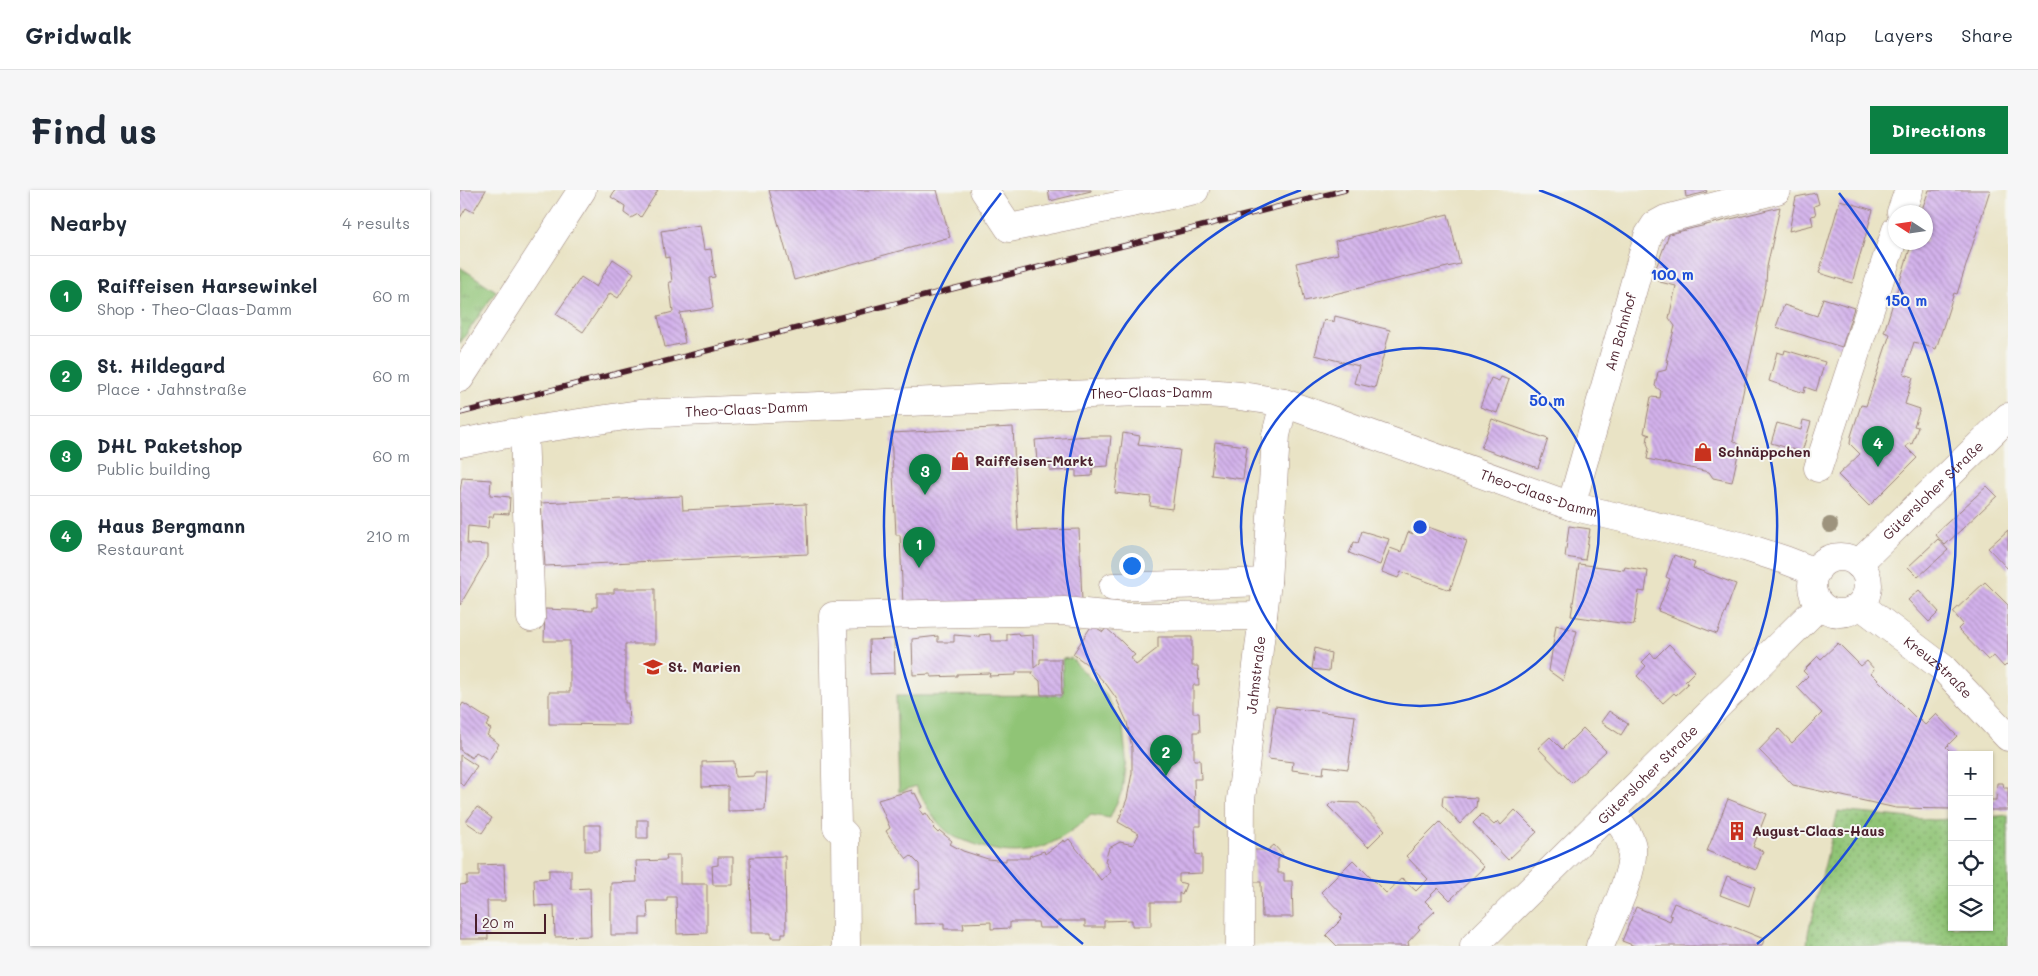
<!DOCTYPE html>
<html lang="en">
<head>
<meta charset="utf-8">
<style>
	:root { --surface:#fff; --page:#f6f6f7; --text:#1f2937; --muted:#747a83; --line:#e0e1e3; --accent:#0b8043 }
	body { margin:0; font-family:Mali,sans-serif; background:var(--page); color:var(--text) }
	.controls { position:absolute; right:15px; bottom:15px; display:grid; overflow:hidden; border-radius:0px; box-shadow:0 1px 4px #0004 }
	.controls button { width:45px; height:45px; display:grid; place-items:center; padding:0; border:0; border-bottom:1px solid var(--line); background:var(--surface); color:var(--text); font:25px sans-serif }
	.compass { position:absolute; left:1428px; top:15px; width:45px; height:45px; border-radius:50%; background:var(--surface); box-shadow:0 1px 4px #0004; rotate:282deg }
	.scale { position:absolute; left:15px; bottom:12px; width:71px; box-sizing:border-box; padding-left:5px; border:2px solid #4a1f2b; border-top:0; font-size:14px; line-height:18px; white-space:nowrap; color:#4a1f2b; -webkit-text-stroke:4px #f6f6f2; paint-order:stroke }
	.you { position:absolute; left:671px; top:375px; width:18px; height:18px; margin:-12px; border:4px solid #fff; border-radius:50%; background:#1a73e8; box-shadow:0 0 0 8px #1a73e833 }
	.badge { display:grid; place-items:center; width:32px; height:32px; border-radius:50%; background:var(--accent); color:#fff; font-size:16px; font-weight:700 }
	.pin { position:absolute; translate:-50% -41px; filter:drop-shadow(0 1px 2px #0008) }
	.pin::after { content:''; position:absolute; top:26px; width:18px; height:15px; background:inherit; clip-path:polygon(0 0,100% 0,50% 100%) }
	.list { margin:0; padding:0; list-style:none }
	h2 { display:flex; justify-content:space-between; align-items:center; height:65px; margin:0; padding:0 20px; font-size:21px }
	h2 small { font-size:16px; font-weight:400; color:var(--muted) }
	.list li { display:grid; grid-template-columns:32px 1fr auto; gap:15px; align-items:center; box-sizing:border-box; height:80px; padding:0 20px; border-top:1px solid var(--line) }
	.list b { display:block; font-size:19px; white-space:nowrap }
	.list p { margin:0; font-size:16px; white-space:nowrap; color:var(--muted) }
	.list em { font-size:16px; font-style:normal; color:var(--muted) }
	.icon { flex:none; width:28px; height:28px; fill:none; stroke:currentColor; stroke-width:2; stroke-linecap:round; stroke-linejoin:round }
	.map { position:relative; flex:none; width:1548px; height:756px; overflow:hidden; border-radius:0px }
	header { display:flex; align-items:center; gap:30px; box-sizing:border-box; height:70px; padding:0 25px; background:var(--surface); border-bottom:1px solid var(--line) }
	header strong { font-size:24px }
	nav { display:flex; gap:28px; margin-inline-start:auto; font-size:18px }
	.intro { display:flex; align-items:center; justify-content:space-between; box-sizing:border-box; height:120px; padding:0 30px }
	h1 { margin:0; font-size:35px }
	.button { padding:12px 22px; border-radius:0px; background:var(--accent); color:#fff; font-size:18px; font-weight:700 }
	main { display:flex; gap:30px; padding:0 30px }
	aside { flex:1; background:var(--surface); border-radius:0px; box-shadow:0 1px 4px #0004 }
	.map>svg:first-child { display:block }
	.grass { fill:url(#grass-tufts); stroke:#6d7250 }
	.park { fill:#90c476; stroke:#6d7250 }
	.garden { fill:url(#garden-dots); stroke:#6d7250 }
	.building { fill:url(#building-back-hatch) }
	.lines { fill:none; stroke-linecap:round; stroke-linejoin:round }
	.minor-casing { stroke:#9a8178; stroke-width:29 }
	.minor { stroke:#fff; stroke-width:28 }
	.rail-casing { stroke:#4a1f2b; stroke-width:5.5 }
	.rail { stroke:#f6f6f2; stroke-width:4; stroke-dasharray:11; stroke-linecap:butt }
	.tree { fill:#9d937d }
	.ring { fill:none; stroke:#1d4ed8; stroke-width:2.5 }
	.labels { text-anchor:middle; stroke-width:4; stroke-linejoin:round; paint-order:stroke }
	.street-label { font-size:14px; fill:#4a1f2b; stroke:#f6f6f2 }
	.poi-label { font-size:14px; font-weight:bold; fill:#4a1f2b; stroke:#f6f6f2; text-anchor:start }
	.centre { fill:#1d4ed8; stroke:#f6f6f2; stroke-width:2.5 }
	.ring-label { font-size:15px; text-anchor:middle; font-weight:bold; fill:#1d4ed8; stroke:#f6f6f2; stroke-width:4; stroke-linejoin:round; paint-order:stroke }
</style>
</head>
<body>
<header>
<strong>Gridwalk</strong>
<nav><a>Map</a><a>Layers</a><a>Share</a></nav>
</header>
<div class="intro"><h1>Find us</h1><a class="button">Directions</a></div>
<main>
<aside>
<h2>Nearby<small>4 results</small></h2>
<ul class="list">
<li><span class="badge">1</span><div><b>Raiffeisen Harsewinkel</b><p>Shop · Theo-Claas-Damm</p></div><em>60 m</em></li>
<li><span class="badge">2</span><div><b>St. Hildegard</b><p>Place · Jahnstraße</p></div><em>60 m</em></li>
<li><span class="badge">3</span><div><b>DHL Paketshop</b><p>Public building</p></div><em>60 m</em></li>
<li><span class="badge">4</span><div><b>Haus Bergmann</b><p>Restaurant</p></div><em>210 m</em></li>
</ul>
</aside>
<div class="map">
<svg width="1548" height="756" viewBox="0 0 1548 756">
	<defs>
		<pattern id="grass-tufts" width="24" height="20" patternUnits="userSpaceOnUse" patternTransform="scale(1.25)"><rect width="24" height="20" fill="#90c476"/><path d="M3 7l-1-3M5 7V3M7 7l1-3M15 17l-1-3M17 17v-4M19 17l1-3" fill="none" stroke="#789f61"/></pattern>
		<pattern id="garden-dots" width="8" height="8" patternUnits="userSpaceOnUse" patternTransform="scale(1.25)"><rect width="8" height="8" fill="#90c476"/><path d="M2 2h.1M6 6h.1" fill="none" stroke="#789f61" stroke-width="1.8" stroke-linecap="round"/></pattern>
		<pattern id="building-back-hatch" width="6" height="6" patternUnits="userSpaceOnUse" patternTransform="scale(1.25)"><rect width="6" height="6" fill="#d3b2ec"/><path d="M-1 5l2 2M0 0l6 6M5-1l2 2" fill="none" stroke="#ad90bf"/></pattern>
	</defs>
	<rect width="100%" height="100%" fill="#f6f6f2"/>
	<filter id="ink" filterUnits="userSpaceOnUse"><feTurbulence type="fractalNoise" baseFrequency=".02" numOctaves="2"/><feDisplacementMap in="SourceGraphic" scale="10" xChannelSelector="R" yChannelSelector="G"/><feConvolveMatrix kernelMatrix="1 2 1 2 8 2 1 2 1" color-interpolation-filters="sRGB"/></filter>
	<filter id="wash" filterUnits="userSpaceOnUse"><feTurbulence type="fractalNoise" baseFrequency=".0096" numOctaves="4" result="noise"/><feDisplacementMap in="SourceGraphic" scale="20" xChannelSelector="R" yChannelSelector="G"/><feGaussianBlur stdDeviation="1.12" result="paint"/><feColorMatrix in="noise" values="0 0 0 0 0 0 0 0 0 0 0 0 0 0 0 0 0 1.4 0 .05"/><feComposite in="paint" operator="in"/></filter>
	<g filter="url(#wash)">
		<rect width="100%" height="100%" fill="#e9e3c5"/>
		<path class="grass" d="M0,77L36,101L0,153Z"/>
		<path class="park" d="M611,468L646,505L663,538L666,568L662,601L650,628L631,625C594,658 563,672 514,654C508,651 499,650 493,646C475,634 465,614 456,596L439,602L436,506L603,505L602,469Z"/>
		<path class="garden" d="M1378,621L1473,630L1492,629V737H1529V627L1548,625V756H1347L1348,743Z"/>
		<g id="blocks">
			<path class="building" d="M0,0H26L13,22L6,18L0,28Z
				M155,0H198L181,27L178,24L171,28L164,23L165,16L151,7Z
				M309,0H477L490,47L334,90Z
				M588,0H631V1L590,11Z
				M1225,0H1246L1247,2L1226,7Z
				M1469,0H1530L1497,104L1494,103L1476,159L1454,152L1444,184L1453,187L1445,214L1460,219L1454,236L1458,237L1452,254L1449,253L1446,257L1457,268L1409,316L1378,285L1400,264L1390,254L1391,246L1401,215L1406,216L1430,144L1424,142L1452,52H1466V22H1461Z
				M1356,3L1359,14L1354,16L1356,25L1351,26L1353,35L1329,41L1336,7Z
				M1380,10L1413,20L1392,93L1359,83Z
				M1320,17L1307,77L1306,94L1273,250L1280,255L1272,292L1253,288L1249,282L1187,269L1189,258L1187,253L1188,246L1190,245L1184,243L1191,207L1200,208L1201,201L1195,196L1198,182L1206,180L1208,170H1206L1215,136L1209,128L1216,96L1200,92L1194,83L1209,44Z
				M988,24L1000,74L845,111L836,73L878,64L875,51Z
				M240,35L244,60L251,59L255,87L249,88L253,118L220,123L225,153L205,157L198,126L213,122L209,92H212L209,67L205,68L201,41Z
				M153,69L174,83L158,108L150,103L123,142L96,124L121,87L136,97Z
				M1363,108L1394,118L1382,157L1316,137L1324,115L1357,126Z
				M875,126L930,140L915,198L894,193L899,176L855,165L864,130L874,132Z
				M1325,160L1365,172L1356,201L1345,197L1344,203L1309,191L1317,162L1324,164Z
				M1041,187L1049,190L1037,223L1020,217L1031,188L1039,191Z
				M1032,229L1088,249L1078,278L1021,258Z
				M1343,230L1351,232L1342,262L1311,253L1317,233L1341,240Z
				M553,237L558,341L619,339L622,411L443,416L440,345H436L431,243Z
				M663,243L680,246L678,255L720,260L712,319L690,316L691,307L655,303Z
				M629,246H651L648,276L633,277L632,286L616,287V280L590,281V270L577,271L575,250Z
				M755,252L787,256L783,289L751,285Z
				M2,288L31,290L30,305L50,307L49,324L34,323L33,327H29L28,338L8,336L7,354L28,355V367L0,415V302Z
				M1527,296L1537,306L1485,355L1475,344Z
				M222,306L223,320L346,314L348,364L85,376L81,313Z
				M957,333L1007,351L990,400L941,382L938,388L922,382L930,358L941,362L948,342L953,344Z
				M1109,336L1130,339L1125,370L1105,367Z
				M1548,340V379L1528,358Z
				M902,341L929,349L920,375L889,363L894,352L898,353Z
				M1478,349L1488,360L1458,387L1448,377Z
				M1214,365L1235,373L1233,378L1276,394L1257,444L1198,421L1210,389L1206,387Z
				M1119,374L1164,380L1165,377L1188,381L1185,402L1179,401L1174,435L1111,426Z
				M1525,392L1548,415V473L1544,477L1534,466L1528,470L1498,439L1503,434L1493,422Z
				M154,399H195V454H165V513H168L169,535L89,534V502H110V451H84L85,419L133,421V417H137V403H154Z
				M1459,400L1479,422L1469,432L1448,410Z
				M632,435L643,442L646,438L661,451L675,465L671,468L676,475L698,458V447H732V476H738L739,495H733V523H739L740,542H734V570H740L741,589H734L735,617H741V636H735L736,664L742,665V683L719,684V692L726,694L722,705L719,703V712H691V736H672V730L644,731V737H625V731H598L597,738H579L578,732H550V738L531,739V732L503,733L504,739H484V733L455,734L454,700L460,699L459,674L451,666L447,669L431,649L426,641L430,638L418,610L452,600L453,604L455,603L462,617L459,619L463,625L466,623L475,636L473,638L478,643L480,641L492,651L490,654L503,661L528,669L546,671V668H570L569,666L584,661L585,664L604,650L605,652L609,649L641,690L651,682L645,671L649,658L660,652L673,655L679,644L658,632L667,609L672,583V558L667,532L656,508L646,494L628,475L613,464Z
				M1096,435L1117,441L1103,491L1089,481Z
				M558,443L559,446L573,445L574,478L580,473V469H601L602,505H581L580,491L572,484L573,482H556V485L529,486L530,483L497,484V486L471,487V484L453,485L452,449L478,446V452H494V445L519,447V445L530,444L531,451H547V444Z
				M434,449L435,483L410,484L409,450Z
				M1378,453L1401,476L1407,471L1414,479L1411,483L1459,531L1460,530L1465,535L1476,524L1497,546L1486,557L1494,565H1492V619L1436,618L1333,595L1299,560L1319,539L1332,553L1362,523L1337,497L1348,486L1343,481L1358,466L1361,469Z
				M1209,454L1235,481L1225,491L1228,494L1216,505L1214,503L1203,513L1177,486L1186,476L1182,472L1191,463L1195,468Z
				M855,458L871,463L869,481L852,479Z
				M3,513L30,530L26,536L31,539L27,545L39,554L29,570L16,562L12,568L0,560V518Z
				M815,516L895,526L888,579L864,576L863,584L832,580L833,572L808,569Z
				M1149,521L1168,534L1161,545L1141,532Z
				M1123,538L1146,561L1112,593L1078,558L1090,547L1102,559Z
				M0,565L17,576L3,596L0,593Z
				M274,571L275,587L294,586V583H307L305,620L268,621V596L242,597V572Z
				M1537,593H1543L1544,598H1548V620H1529V610H1536Z
				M983,606L1017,608L1016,617L1000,634L982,615Z
				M1268,609L1306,624L1293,657L1303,661L1296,680L1247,661Z
				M872,612L899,613L925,640L908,657L868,616Z
				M17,617L32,628L22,643L6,632Z
				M1055,620L1077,642L1048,670L1013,633L1022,624L1034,635L1038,631L1041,635Z
				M177,630H188V648H177Z
				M980,632L1024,677L990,710L978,698L965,711L975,721L958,737L960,739L948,752L949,756H877L866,745L882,729L880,727L883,725L861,702L893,670L926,703L942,688L956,701L968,689L946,666Z
				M125,635H140V661H125Z
				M814,655L823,665L818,669V683H824V691H832L833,727H802L801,692H794V660H808Z
				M206,665H220V694H247V743L217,744L216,707H207V711H187L188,728H180V745H151V693L177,692L176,671L207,670Z
				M325,666L326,743H322V748H311V743H291L290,667Z
				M258,667H273V695H253L252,676L258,675Z
				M44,674L45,711H27L28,749H0V695L7,694V686H19V675Z
				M89,680H111V699L130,698L131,746L95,747L94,715L75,716L74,689L89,688Z
				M1267,686L1295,697L1289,716L1260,705Z
				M1214,713L1304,749L1302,756H1175L1162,751L1176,717L1210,731L1212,726L1209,725Z"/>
		</g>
	</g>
	<g filter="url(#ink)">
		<use href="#blocks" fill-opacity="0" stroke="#9a8178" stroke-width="1"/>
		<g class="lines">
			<g class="minor-casing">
				<g id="minor">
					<path d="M524,0L549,38L735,0"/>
					<path d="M1441,22L1449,0"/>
					<path d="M0,188L122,0"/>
					<path d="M64,242L71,428"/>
					<path id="s1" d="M0,253L52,243L179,224L654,203C715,201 764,201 824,213L1111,316L1285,357L1325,370L1356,382"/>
					<path d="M1358,278L1436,40"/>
					<path id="s2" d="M1111,316L1188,46L1195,35L1206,29L1317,0"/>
					<circle cx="1380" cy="395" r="28"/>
					<path id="s3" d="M1398,374L1548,227"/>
					<path d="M653,397L807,392"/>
					<path id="s4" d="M1400,415L1483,478L1548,547"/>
					<path d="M386,756L385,645L377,637L373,426L604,421L666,427L803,426"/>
					<path id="s5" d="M780,756L781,610L807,392L816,245L824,213"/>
					<path id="s6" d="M1014,756L1360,415"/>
					<path d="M1140,756C1150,731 1175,683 1172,657C1170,644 1158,631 1151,621"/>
				</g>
			</g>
			<use href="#minor" class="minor"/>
			<g class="rail-casing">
				<path id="rail" d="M0,223L885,0"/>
			</g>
			<use href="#rail" class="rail"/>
		</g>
		<circle class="tree" cx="1370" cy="335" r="8"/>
	</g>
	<g class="ring">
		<circle cx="960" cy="337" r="179"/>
		<path d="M1079 0A357 357 0 1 1 841 0"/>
		<path d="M623 754A536 536 0 0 1 541 3M1379 3A536 536 0 0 1 1297 754"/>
	</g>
	<defs>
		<g id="shop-bare" transform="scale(1.5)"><path d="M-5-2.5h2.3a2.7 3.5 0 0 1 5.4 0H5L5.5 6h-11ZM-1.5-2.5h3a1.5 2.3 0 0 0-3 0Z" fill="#c8321e" stroke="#f6f6f2" stroke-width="2.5" paint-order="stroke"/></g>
		<g id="school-bare" transform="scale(1.5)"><path d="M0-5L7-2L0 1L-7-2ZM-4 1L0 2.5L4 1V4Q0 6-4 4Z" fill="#c8321e" stroke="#f6f6f2" stroke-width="2.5" paint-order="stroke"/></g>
		<g id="building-bare" transform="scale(1.5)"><path d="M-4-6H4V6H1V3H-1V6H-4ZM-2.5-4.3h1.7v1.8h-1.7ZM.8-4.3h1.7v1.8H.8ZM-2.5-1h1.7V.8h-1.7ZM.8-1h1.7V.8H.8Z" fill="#c8321e" stroke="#f6f6f2" stroke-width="2.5" paint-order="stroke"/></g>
	</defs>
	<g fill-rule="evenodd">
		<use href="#shop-bare" x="1243" y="262"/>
		<use href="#shop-bare" x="500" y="271"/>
		<use href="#school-bare" x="193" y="477"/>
		<use href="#building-bare" x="1277" y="641"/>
	</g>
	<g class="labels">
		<g class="street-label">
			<text dy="5" stroke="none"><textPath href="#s2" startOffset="181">Am Bahnhof</textPath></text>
			<text dy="5" stroke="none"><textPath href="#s1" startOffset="694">Theo-Claas-Damm</textPath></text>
			<text dy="5" stroke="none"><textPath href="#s1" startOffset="289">Theo-Claas-Damm</textPath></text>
			<text dy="5" stroke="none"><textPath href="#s3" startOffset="105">Gütersloher Straße</textPath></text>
			<text dy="5" stroke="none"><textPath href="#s1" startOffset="1098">Theo-Claas-Damm</textPath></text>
			<text dy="5" stroke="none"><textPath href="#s4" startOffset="100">Kreuzstraße</textPath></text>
			<text dy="5" stroke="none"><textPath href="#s5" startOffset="272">Jahnstraße</textPath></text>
			<text dy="5" stroke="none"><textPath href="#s6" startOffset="244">Gütersloher Straße</textPath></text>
		</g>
		<g class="poi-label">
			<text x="1258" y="267">Schnäppchen</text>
			<text x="515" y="276">Raiffeisen-Markt</text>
			<text x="208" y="482">St. Marien</text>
			<text x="1292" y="646">August-Claas-Haus</text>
		</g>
	</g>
	<circle cx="960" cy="337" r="8" class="centre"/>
	<g class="ring-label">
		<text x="1212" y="90">100 m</text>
		<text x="1446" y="116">150 m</text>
		<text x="1087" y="216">50 m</text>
	</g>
</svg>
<div class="controls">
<button>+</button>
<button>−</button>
<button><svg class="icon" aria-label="locate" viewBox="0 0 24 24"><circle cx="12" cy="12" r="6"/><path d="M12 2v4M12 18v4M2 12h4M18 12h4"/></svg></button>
<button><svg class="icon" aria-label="layers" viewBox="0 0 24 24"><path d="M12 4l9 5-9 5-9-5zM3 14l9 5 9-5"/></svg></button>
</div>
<svg class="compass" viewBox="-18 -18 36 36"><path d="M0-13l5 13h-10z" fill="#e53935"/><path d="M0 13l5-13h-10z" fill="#747a83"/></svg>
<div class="scale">20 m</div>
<div class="you"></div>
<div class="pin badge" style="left:459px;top:378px">1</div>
<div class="pin badge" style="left:706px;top:586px">2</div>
<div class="pin badge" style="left:465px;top:305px">3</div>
<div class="pin badge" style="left:1418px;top:277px">4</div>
</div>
</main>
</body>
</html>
